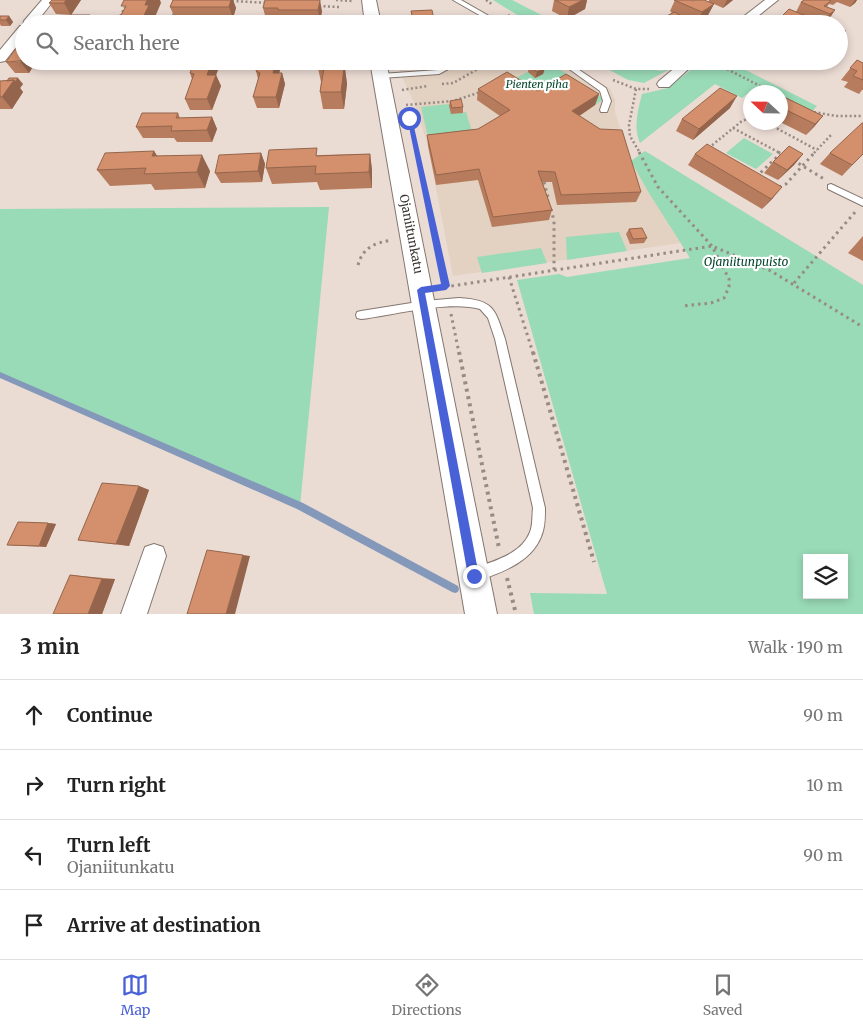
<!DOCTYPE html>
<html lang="en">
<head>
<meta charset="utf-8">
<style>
	:root { --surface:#fff; --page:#f2f2f2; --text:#222; --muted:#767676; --line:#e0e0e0; --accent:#4961d6 }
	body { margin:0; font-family:Merriweather,serif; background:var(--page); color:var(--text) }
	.controls { position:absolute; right:15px; bottom:15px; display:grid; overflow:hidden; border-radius:0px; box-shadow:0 2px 8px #0003 }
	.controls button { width:45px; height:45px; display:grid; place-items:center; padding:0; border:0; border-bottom:1px solid var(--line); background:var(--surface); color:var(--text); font:25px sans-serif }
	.compass { position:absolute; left:743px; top:85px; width:45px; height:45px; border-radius:50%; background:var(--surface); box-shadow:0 2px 8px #0003; rotate:292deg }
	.stop { position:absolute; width:15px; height:15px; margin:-11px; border:4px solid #4961d6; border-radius:50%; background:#fff }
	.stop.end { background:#4961d6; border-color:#fff; box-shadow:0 1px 5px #0008 }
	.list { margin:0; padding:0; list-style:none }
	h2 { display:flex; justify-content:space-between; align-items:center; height:65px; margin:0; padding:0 20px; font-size:21px }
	h2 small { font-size:16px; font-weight:400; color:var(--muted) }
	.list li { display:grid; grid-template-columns:32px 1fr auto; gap:15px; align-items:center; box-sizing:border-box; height:70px; padding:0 20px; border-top:1px solid var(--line) }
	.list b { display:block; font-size:19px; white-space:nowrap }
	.list p { margin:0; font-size:16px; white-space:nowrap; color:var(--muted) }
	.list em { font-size:16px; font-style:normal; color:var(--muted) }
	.icon { flex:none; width:28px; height:28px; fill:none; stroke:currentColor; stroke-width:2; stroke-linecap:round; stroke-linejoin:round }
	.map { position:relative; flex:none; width:863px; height:614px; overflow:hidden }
	.search { position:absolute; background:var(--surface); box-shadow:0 2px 8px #0003; left:15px; right:15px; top:15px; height:55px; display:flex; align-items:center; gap:12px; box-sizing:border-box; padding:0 18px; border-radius:28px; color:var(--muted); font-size:19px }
	.sheet { height:345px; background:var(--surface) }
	nav { display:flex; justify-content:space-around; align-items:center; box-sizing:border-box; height:70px; border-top:1px solid var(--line); background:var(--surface); font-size:14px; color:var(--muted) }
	nav a { display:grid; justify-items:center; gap:2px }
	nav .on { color:var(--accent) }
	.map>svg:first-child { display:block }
	.education { fill:#e3d1c1 }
	.green { fill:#99dab7; fill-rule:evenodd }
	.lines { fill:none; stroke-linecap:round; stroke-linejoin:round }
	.stream { fill:#8499ba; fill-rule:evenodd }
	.service-casing { stroke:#847770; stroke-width:2 }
	.minor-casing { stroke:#847770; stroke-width:2 }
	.tertiary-casing { stroke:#847770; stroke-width:2 }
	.path-far2 { stroke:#968b85; stroke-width:2.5; stroke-dasharray:2 2.5; stroke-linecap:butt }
	.path-far1 { stroke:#968b85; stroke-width:3; stroke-dasharray:2.5 4; stroke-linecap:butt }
	.path { stroke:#968b85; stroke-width:4; stroke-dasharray:3 4.5; stroke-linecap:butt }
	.service { fill:#fff; fill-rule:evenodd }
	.minor { fill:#fff; fill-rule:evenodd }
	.tertiary { fill:#fff; fill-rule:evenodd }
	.wall { fill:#b67c5d }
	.shaded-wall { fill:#94654c }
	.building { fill:#d4906c; stroke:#94654c }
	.route { fill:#4961d6 }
	.labels { text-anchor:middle; stroke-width:4.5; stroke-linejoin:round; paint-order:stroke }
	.far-park-label { font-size:11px; font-style:italic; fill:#05472e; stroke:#fff }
	.street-label { font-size:12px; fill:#3a3431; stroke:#fff }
	.park-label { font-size:12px; font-style:italic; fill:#05472e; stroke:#fff }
</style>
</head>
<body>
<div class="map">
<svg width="863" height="614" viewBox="0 0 863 614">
	<rect width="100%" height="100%" fill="#eadbd3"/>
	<path class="education" d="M443,61H567L610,89L615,100V112L631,161L680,243L453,276L428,146L415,105L398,67Z"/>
	<path class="green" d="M493,0H512L559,24H532Z
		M593,61C606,61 620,60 633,61C649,63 652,75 670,69L644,83L628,80Z
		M702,61H728L817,106L809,115L781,101L780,92H765L755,88L742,98L715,84L640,143C633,127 638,110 642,94L668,88Z
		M549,62L604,99L595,105L535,103L505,83Z
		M449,104L452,114L466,112L472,132L428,137L421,107Z
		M744,138L773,154L756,169L726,153Z
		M645,151L863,285V614H534L530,593L607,594L517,280L559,274L567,277L690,258L649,193L631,161ZM807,558H844V595H807Z
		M329,207L300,506L0,375V209Z
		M619,232L627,251L567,260L566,237Z
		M541,248L547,263L482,273L477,257Z"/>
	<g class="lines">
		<path class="stream" d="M0,372L303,503L458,586L459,589L458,592L455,593L452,592L297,509L0,378Z"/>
		<g class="service-casing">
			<path id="service" d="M453,0H461L503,24H495Z
				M454,61H463L439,74L381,78L377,76L381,74L438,70Z
				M558,61H566L606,88L611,101L607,112H601L600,110L603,101L600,91Z
				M831,184L863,199V206L828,189V185Z
				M459,298C494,300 495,309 505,339L545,508C545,516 545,524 543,531C535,561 503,572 477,581L472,579L470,574L472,569C493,561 521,555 530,532C533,525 532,515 533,508L495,339L488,318L480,309C449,300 394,315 361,319L357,318L356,315L357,312L361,311L424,301Z"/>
		</g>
		<g class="minor-casing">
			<path id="minor" d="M42,0H54L35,24H24V37L5,61L0,62V50L20,26H23L24,21Z
				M765,0H778L748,24H734Z
				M683,61H697L669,87H659L657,84L659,81Z
				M154,544L163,547L166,556L147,614H121L145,547Z"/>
		</g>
		<g class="tertiary-casing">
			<path id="tertiary" d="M362,0H376L381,24H365Z
				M370,61H386L497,614H465Z"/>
		</g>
		<path class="path-far2" d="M336,0L353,1
			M486,0L493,5
			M232,1L268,3
			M319,6L339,7
			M508,15L523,24
			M116,24L125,7
			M169,24L174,13
			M711,61L772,92
			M613,80L636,89H649
			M442,84L453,83L492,61
			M636,89L629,125L630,136L640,153
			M402,90L428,86
			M406,105L453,101L481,92
			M814,112L836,116H863
			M765,122L817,150
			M733,128L780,153
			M413,136L417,153
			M712,149L711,146L742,121L750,118
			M814,153L832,134"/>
		<path class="path-far1" d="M417,152L447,291
			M639,152L658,187L712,246L729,279V287L724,298L711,303L682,306
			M778,152L783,155
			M793,160L824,179
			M756,177L780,154
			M544,182L549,201
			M779,187L786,184L815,152
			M551,209L554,221V270
			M358,265C363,247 375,243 392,240
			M509,277L533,353
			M794,283L856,211
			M445,287L712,246L771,271L863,327
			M451,314L459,353"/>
		<path class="path" d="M459,352L499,548
			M533,352L594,562
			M507,578L516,614"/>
		<use href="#service" class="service"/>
		<use href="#minor" class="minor"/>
		<use href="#tertiary" class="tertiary"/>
	</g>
	<path class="wall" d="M81,0L71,15L56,14L49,3Z
		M173,0H233L236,8L233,18H175L170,7Z
		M265,0L322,11L320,21L281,22L280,19H266L263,8Z
		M554,0H587L585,9L567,19L552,11Z
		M675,0L709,2V0H733L723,8L714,4L708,15L697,24L686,19L683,24H658L660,20L672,13L670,11Z
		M804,0H857L855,3L850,7L837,2L833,5L829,4L827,7L835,10L827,22L825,24H818L809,20L807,24H776L780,18L796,12L801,2Z
		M411,11L435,24H412Z
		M90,15L93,21L91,24H72L69,19Z
		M0,16H9L13,22L10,26H1L0,24Z
		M839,28L846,31L839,39Z
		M857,60L863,63V90H862L859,94L844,87L848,82L841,80Z
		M53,61L51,65H34L29,73H15L6,62Z
		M89,61H171L170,65L94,69Z
		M649,61H658L655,64Z
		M281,65L279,73H282L285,84L279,108H257L253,97L258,79L256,71Z
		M529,66L545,68L543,74L535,78L528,72Z
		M219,67L216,75L221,86L212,110H190L185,99L192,79L190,73Z
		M318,68L345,69L347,84L344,109H323L320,92L321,82Z
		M0,81L23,84L20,88L23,92L12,109H0Z
		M478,89L599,94L595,105L579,116L641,192L636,202L557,205L552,182H542L552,210L549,220L492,227L478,180L436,185L428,146L427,135L478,129L500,116L477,100Z
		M780,95L823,116L806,135L780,122Z
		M450,101L463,107V113L451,114L449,106Z
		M730,108L693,140L676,131L682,119Z
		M178,113L180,118L212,117L217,129L212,142H177L174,138H143L136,127Z
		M154,151L157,156L210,171L205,188L155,190L151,184L110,186L97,170Z
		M261,153L265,164L262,182L221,183L215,173Z
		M830,153L863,154L842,176L820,164Z
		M370,154L372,170V188L320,190L317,182L272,184L266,168L319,155Z
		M695,154L773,198L762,209L688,165Z
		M803,154L794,165L778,180L764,173L773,162Z
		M629,229L647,238L644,243L630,244L626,234Z
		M863,236V261L848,253Z
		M139,486L149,490L129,546L78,540Z
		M48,523L56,524L46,547L7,545Z
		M70,575L115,579L102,614Z"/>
	<path class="shaded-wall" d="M66,0H81L71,15L64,3Z
		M147,0H160L161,3L155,17L157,21L156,24H140L145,5Z
		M231,0H233L236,8L233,18L229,7Z
		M320,0L322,11L320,21L318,10Z
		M583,0H587L585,9L567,19L569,7Z
		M727,0H733L723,8Z
		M855,0H857L855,3L850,7Z
		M714,4L708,15L697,24L702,12Z
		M835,10L827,22L824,24L830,14Z
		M90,15L93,21L91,24L88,18Z
		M9,16L13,22L10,26L6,20Z
		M54,16L59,24H49Z
		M686,18L683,24H676Z
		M24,56V61H31L34,65L29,73L20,61Z
		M49,61H53L51,65Z
		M212,61H217L219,67L216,75L221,86L212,110L207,99V75Z
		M276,61H280L281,65L277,84L273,73Z
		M341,61H345V69L347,84L344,109L341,92L340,68Z
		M545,68L543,74L535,78L537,72Z
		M282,73L285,84L279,108L276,97Z
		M18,78L23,84L20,88L23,92L12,109L2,97L14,80Z
		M599,94L595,105L569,123L572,111Z
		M737,96L730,108L693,140L699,129Z
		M823,116L814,127L806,135L815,124Z
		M212,117L217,129L212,142L207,130Z
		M154,151L164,167L152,156Z
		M261,153L265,164L262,182L258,171Z
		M370,154L372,170V188L369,172Z
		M803,154L794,165L778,180L787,170Z
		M202,155L210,171L205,188L197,172Z
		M782,187L773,198L762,209L771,199Z
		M139,486L149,490L129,546L116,544Z
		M48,523L56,524L46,547L39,546Z
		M243,555L250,556L235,614H226Z
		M102,579H115L102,614H88Z"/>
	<path class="building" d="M52,0H66L64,3H49Z
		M124,0H147L145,5H149L140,24H116L126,6H121Z
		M173,0H231L229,7H170Z
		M265,0H320L318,10H278V8H263Z
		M555,0H583L569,7Z
		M674,0H691L693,1L695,0H704L714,4L702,12Z
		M804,0H829L831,1L824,6L835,10L830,14L801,2Z
		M789,9L811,18L804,24H795L780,18Z
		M432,10L435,24L414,23L411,11Z
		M674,12L686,18L676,24H667L660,20Z
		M71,15H90L88,18L69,19Z
		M9,16L6,20H0V16Z
		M40,16H54L49,24H35Z
		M301,22H352L351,24H301Z
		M839,28L846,31L842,35L839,33Z
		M20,43H24V56L20,61L6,62Z
		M857,60L863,63V80L853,76L857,71L850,68Z
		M195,61H212L207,75H216L207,99H185L194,74L190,73Z
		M259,61H276L273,73H282L276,97H253L260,73L256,71Z
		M320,61H341L340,68H344L341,92H320L324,68H318Z
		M537,63L545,68L537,72L529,66Z
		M507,72L538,91L566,74L599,94L572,111L600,129L622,130L641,192L561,195L555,172L538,171L552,210L493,217L479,169L436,175L427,135L478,129L510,110L478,89Z
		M9,78H18L15,82L14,80L7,81Z
		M14,80L2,97H0V81Z
		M764,87L775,92H757Z
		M720,88L737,96L699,129L682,119Z
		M780,95L823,116L815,124L780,107Z
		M461,99L463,107L452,108L450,101Z
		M142,113H178L176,118L212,117L207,130L171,131L172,126L136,127Z
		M862,123H863V154L852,165L830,153Z
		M707,144L782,187L771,199L695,154Z
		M789,146L803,154L787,170L773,162Z
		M317,148L316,156L370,154L369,172L315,174L316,166L266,168L269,150Z
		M154,151L152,156L202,155L197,172L144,174L146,168L97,170L105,153Z
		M261,153L258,171L215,173L219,155Z
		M642,228L647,238L633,239L629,229Z
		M102,483L139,486L116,544L78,540Z
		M18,522L48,523L39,546L7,545Z
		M207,550L243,555L226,614H187Z
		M70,575L102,579L88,614H53Z"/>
	<path class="route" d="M407,117L412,118L450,286L446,290L425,293L479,576L477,579L474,581L470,579L468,576L417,290L421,287L441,284Z"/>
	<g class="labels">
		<g class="far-park-label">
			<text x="537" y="88">Pienten piha</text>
		</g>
		<g class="street-label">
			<text transform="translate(411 234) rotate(79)" y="4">Ojaniitunkatu</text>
		</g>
		<g class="park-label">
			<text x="746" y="266">Ojaniitunpuisto</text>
		</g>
	</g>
</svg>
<div class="controls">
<button><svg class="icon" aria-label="layers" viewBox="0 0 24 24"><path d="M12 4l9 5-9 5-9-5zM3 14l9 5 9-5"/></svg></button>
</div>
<svg class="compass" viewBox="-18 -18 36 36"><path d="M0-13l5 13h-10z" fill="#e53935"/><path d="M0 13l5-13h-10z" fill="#767676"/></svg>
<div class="stop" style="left:409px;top:118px"></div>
<div class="stop end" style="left:474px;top:576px"></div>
<div class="search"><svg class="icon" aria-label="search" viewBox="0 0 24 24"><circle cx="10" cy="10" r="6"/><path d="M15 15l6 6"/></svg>Search here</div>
</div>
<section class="sheet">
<h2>3 min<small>Walk · 190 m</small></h2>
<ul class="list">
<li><svg class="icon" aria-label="ahead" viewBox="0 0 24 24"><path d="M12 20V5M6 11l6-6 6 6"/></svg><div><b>Continue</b></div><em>90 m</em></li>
<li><svg class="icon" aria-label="right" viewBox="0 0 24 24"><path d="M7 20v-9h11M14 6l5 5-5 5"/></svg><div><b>Turn right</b></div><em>10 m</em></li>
<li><svg class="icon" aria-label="left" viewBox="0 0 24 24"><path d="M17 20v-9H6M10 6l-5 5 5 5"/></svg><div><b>Turn left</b><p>Ojaniitunkatu</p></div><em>90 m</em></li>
<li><svg class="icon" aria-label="arrive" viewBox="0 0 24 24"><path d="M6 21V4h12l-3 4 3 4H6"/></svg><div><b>Arrive at destination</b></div></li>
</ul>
</section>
<nav>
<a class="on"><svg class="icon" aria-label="map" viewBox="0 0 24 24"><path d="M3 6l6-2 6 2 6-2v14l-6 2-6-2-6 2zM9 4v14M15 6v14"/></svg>Map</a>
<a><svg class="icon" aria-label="directions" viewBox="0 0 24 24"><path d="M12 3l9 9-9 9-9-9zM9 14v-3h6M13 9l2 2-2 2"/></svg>Directions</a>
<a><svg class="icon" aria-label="saved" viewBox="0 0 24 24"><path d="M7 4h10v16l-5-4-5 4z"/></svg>Saved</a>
</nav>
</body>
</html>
